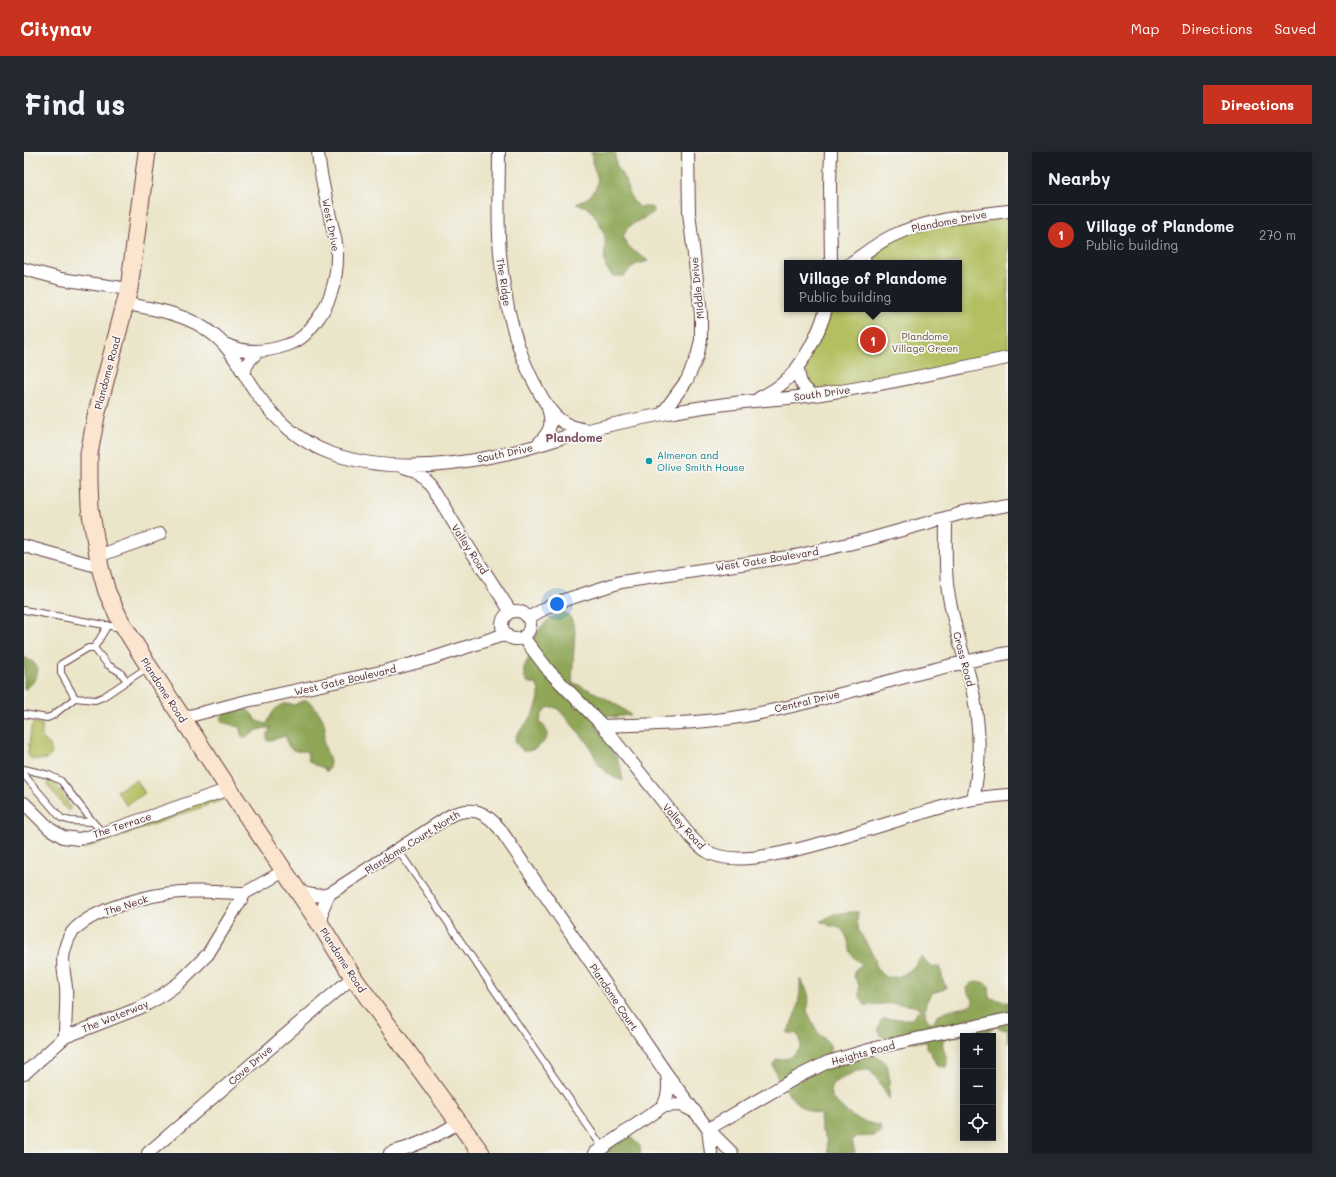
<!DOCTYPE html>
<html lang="en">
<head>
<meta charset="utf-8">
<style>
	:root { --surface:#171b24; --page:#242831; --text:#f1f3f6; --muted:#9ea1a6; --line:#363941; --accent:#c8321e }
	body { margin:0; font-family:Mali,sans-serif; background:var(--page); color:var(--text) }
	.controls { position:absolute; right:12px; bottom:12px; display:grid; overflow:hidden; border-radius:0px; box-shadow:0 2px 10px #0003 }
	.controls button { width:36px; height:36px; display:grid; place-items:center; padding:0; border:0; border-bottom:1px solid var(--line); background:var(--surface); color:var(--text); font:20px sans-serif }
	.you { position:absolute; left:533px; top:452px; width:14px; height:14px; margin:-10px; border:3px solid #fff; border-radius:50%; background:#1a73e8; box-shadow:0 0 0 6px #1a73e833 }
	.badge { display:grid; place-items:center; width:26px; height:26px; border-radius:50%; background:var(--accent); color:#fff; font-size:13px; font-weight:700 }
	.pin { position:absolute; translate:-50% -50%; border:2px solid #fff; box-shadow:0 1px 4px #0006 }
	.popup { position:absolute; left:760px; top:108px; width:178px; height:52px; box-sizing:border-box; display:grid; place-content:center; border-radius:0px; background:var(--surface); filter:drop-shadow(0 1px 3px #0005); font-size:13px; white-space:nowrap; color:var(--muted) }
	.popup b { font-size:15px; color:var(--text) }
	.popup::after { content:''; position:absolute; left:50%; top:100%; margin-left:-8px; border:8px solid transparent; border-top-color:var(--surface) }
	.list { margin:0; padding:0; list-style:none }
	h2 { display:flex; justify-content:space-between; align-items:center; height:52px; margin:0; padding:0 16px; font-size:17px }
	h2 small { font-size:13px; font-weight:400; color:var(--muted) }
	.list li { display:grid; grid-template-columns:26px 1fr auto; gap:12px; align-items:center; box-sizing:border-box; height:60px; padding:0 16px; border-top:1px solid var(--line) }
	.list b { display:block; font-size:15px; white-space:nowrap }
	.list p { margin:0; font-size:13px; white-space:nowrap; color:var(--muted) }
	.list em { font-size:13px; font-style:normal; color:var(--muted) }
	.icon { flex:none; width:22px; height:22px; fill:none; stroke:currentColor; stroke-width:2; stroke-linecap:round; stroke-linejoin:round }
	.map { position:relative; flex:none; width:984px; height:1001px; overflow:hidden; border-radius:0px }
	header { display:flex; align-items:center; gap:24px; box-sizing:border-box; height:56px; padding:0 20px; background:var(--accent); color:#fff }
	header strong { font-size:19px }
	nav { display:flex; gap:22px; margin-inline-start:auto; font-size:14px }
	.intro { display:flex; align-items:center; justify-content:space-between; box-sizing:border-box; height:96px; padding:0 24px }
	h1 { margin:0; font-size:28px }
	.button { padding:10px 18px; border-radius:0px; background:var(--accent); color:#fff; font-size:14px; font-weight:700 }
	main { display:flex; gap:24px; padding:0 24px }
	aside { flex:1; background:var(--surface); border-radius:0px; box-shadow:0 2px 10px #0003 }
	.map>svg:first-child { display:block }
	.green { fill:#b3bf61; stroke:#7e6f46 }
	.forest { fill:#8ea657; stroke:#6c6241 }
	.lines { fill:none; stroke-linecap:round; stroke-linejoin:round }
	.lane-casing { stroke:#623d43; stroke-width:8 }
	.street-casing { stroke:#623d43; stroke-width:14 }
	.secondary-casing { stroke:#623d43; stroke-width:19 }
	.lane { stroke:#fff; stroke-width:6 }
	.street { stroke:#fff; stroke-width:12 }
	.secondary { stroke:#fbe5cf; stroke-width:17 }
	.culture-dot { fill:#0f9aa8; stroke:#f6f6f2; stroke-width:1.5 }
	.labels { text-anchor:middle; stroke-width:3.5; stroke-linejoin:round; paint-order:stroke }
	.street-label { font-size:10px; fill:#4a1f2b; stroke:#f6f6f2 }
	.park-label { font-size:10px; fill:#6a4f3b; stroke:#f6f6f2 }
	.culture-label { font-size:10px; fill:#0d838f; stroke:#f6f6f2; text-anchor:start }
	.quarter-label { font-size:12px; font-weight:bold; fill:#7d4d63; stroke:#f6f6f2 }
</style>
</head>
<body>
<header>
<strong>Citynav</strong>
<nav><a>Map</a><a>Directions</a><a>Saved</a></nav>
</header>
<div class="intro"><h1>Find us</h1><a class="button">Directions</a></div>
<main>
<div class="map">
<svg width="984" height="1001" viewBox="0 0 984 1001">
	<rect width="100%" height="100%" fill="#f6f6f2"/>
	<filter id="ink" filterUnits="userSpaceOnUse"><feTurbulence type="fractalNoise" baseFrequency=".025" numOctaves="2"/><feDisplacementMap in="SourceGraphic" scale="8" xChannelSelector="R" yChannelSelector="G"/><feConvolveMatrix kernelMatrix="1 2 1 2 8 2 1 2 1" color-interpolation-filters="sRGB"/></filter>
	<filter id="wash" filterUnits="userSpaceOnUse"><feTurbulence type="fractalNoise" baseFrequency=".012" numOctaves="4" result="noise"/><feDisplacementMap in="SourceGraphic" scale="16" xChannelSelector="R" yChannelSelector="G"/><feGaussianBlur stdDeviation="0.9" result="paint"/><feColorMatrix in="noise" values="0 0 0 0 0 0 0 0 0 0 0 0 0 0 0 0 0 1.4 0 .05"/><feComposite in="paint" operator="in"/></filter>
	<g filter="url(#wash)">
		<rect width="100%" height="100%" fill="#ebe5c9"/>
		<path class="green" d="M984,59V206L789,243L776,230L786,195L802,157H935V111H827L866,85Z
			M12,571L18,572V585L26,594L28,602C23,609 15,608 7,607L4,601L7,575L9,572Z
			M112,628L121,641L102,653L93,639Z
			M26,629H30L46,654V658H43L41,656L23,632Z
			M205,637L210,644L59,697L55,687Z"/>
		<path class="forest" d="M567,0H591L592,12L601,28L608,48L616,55H627L631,58C623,67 615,67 606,74C603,76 601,81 599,85C606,100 612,99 624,109L611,113L600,124H589C576,113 582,101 581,86C580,78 570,60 564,56C561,54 555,53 552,52C563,47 576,39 573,25C573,22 571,19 570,16C568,11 568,5 567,0Z
			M539,460L542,461L547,466L551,478L548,530C569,539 589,549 607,563L590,565L572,562L573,575L584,591L596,612L599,629L587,624L575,613L564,591L535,558L530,555L523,556L517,564L516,571L520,574L524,582C521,592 510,600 499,599L491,590L493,582L506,567L512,556L515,546V538L512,532L503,530C495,515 503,514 506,501C508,496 508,490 510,486C516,474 527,463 539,460Z
			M0,505L9,510L14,516C13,529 10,530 0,538Z
			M278,549C280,549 282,548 284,549C290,551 301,568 301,575C301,581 299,585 300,591C302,602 311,609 302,620L300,616L289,612L284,608L283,599C270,600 263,599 262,584L243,589V582L247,576C234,576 232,579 222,586L218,585L215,575L198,570L197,566C201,558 217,554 225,559C229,562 230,567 234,569C236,571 240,571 243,572C248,559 255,548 270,553Z
			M827,760H834L833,769L835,779L851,806L852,816L861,825C879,827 887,819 897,805L908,815H915C919,822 918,830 922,834L921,837L908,841C901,849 898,861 905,870H910C918,852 938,861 949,851C949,847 948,845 944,842L943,837C948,827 957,827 965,834L966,846L984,850V891V878L978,877L972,874C968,879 963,879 960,884C946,884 930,881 919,889C917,898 926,907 922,915L913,914L908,904L906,898L903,897V890L865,889L857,884L854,877L856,871L859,867H888L897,856C884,852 871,851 858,852C852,852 848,854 841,853L835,844V833L830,824V819L838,812C823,802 828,798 822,784C821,781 818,778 816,776L807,774L797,769L810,762Z
			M776,826C784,839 787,844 783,859C787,866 789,872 793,879C798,886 804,887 807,896L804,901C818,901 856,898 863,913C866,921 865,937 865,947L853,926L845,918L833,919L809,931L806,939L808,947C814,951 819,957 825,962C833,968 846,972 856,973L857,980L850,984L831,985L828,988L831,1001H804L803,988L797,977L796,962C789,960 780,958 774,952C763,943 752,926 749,913L752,908L766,906L777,895L776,886L771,881H763L773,858L776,840Z
			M598,985L608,986L616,994L617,1001H580Z"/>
	</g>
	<g filter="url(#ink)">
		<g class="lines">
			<g class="lane-casing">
				<path id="lane" d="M842,100L844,111
					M0,458L97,476
					M70,496L84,473
					M51,546L71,548L79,545L124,515
					M0,562L23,566L28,564L51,546L37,521V512L64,496H70L84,513L96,520L103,529
					M0,617L25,623L37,629L69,670
					M0,623L37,666L47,669L69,670L79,681
					M374,698L579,996"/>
			</g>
			<g class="street-casing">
				<path id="street" d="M475,0C475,33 473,67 476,101C480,148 491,198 515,240C521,250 526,260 535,267C543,274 553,276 563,278
					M807,0L806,31L807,111
					M827,111C840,102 853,91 868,84C903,67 945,64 984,59
					M0,117L37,127L105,137
					M102,152C133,157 167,163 191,184C206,196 215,214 225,230C245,262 270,288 306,301C360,320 421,315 476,303C506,297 535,286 564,278C589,272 614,267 639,262C669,256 699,252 729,249C750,247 770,246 791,243C856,234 920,219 984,206
					M201,192C221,202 243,200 263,193C278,188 284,180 293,168C306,151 313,127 313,105C314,94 310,81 307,69C302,46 296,23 294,0
					M774,215C775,230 777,234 789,243
					M220,222C222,211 227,206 235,199
					M735,246C743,242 752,237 759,231C778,215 795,182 802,157
					M638,262L663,228L673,205L677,188V162L665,61L664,0
					M512,294C525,281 530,274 524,256
					M380,315L392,319L406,332L444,394L487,460
					M922,366C922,388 921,411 923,432C927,465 938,496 946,527C956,567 958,607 949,647
					M0,394L76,415
					M74,404L136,382
					M478 473a14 14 0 1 1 28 0a14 14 0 1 1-28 0Z
					M504,466L531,451L597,430L771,404L842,388L939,361L984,353
					M499,485L525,519L579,574L667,685C673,691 679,699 688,702C715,712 749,703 775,697C833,683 888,662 945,648C958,645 971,644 984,643
					M158,566L223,549L361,519L406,507L482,482
					M579,574C627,572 674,572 721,564C810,548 895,517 984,501
					M0,651L26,677L39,685L55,687L79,681L205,637
					M273,738C284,743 293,745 305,742
					M298,775V758L305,742L427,663C449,654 461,659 476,677L642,921L684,977L777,923L804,910L855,895L984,867
					M41,885C41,869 43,852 42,836C41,824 37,812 40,800C42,792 45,783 50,778C71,756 128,742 157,740C178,738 200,741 221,741
					M0,922L41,885L118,855L134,846L155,831L184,802L221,741L260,719
					M639,954C645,944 645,934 643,923
					M124,1001L329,825
					M366,1001C390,995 413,984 434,971
					M571,1001L639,954L657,953L669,959
					M687,1001L684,977L708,1001"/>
			</g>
			<g class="secondary-casing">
				<path id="secondary" d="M123,0L105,137L72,264L65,302V330L66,356L76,415L83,440L96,468L125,515L205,637L298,775L329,825L457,1001"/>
			</g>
			<use href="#lane" class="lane"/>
			<use href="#street" class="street"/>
			<use href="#secondary" class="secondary"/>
		</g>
	</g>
	<circle class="culture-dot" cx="625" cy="309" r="4"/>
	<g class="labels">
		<g class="street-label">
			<text transform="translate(925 69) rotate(-11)" y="4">Plandome Drive</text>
			<text transform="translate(307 73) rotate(79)" y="4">West Drive</text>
			<text transform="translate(480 130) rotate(81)" y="4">The Ridge</text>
			<text transform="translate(673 136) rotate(-96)" y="4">Middle Drive</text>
			<text transform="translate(83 221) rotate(-75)" y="4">Plandome Road</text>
			<text transform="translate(798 241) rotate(-8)" y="4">South Drive</text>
			<text transform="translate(481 301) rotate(-12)" y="4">South Drive</text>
			<text transform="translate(446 397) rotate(57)" y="4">Valley Road</text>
			<text transform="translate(743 407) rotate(-9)" y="4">West Gate Boulevard</text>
			<text transform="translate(940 507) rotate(75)" y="4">Cross Road</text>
			<text transform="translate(321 528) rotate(-13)" y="4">West Gate Boulevard</text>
			<text transform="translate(140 538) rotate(57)" y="4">Plandome Road</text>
			<text transform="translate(783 549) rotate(-13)" y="4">Central Drive</text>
			<text transform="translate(98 673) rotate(-18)" y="4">The Terrace</text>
			<text transform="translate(660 674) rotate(48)" y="4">Valley Road</text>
			<text transform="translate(388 690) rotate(-32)" y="4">Plandome Court North</text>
			<text transform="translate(102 753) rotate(-18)" y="4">The Neck</text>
			<text transform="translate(319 808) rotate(57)" y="4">Plandome Road</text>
			<text transform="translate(590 845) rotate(56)" y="4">Plandome Court</text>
			<text transform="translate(91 864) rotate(-22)" y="4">The Waterway</text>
			<text transform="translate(839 901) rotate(-15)" y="4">Heights Road</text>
			<text transform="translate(226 913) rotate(-41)" y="4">Cove Drive</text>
		</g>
		<g class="park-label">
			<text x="901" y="188">Plandome<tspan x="901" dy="12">Village Green</tspan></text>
		</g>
		<g class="culture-label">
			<text x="633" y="307">Almeron and<tspan x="633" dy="12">Olive Smith House</tspan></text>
		</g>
		<g class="quarter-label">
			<text x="550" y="290">Plandome</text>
		</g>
	</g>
</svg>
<div class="controls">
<button>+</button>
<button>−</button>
<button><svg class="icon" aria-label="locate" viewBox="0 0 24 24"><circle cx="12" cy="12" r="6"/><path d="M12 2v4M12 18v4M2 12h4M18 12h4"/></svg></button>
</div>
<div class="you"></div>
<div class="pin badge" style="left:849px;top:188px">1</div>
<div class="popup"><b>Village of Plandome</b>Public building</div>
</div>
<aside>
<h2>Nearby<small></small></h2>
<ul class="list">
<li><span class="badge">1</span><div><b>Village of Plandome</b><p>Public building</p></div><em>270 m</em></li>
</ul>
</aside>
</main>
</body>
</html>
